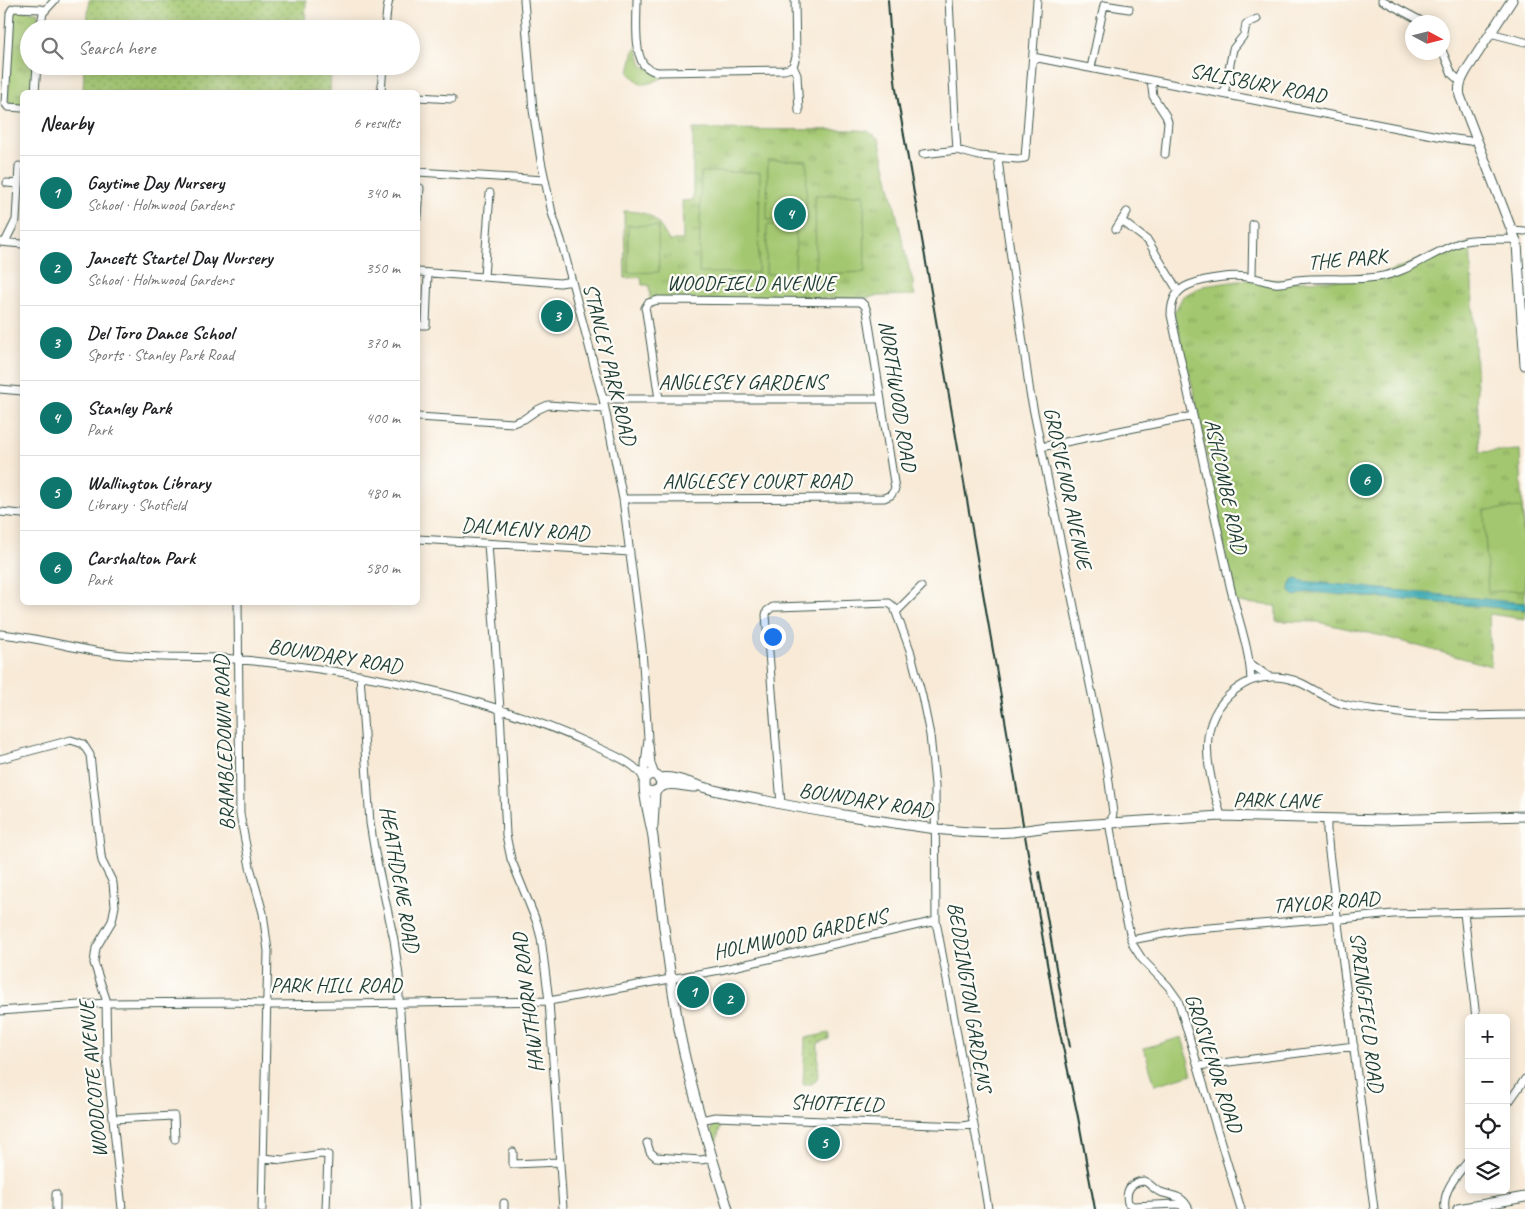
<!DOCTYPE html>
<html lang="en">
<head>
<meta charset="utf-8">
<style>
	:root { --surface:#fff; --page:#f6f6f6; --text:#202124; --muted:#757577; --line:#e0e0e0; --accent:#0f766e }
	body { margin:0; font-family:Caveat,sans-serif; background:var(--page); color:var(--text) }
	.controls { position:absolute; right:15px; bottom:15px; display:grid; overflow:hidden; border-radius:8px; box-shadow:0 2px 12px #0003 }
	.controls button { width:45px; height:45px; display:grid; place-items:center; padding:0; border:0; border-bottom:1px solid var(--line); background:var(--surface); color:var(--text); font:25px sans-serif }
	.compass { position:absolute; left:1405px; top:15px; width:45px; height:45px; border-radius:50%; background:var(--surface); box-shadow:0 2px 12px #0003; rotate:97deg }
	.you { position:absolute; left:772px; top:636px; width:18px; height:18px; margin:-12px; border:4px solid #fff; border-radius:50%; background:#1a73e8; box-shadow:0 0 0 8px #1a73e833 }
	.badge { display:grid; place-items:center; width:32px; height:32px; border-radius:50%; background:var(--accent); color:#fff; font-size:16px; font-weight:700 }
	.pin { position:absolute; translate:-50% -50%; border:2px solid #fff; box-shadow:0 1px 5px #0006 }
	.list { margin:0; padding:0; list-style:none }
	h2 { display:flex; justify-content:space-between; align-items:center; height:65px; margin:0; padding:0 20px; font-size:21px }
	h2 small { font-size:16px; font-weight:400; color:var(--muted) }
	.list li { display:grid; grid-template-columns:32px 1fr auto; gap:15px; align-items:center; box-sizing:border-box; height:75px; padding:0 20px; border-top:1px solid var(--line) }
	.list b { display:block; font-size:19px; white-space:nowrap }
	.list p { margin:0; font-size:16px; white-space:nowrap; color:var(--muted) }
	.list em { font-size:16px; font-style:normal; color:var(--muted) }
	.icon { flex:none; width:28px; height:28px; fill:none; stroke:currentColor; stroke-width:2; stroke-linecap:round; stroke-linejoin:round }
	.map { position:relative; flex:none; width:1525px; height:1209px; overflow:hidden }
	.search { position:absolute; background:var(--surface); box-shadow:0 2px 12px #0003; left:20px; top:20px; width:400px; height:55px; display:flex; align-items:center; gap:12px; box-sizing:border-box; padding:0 18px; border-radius:28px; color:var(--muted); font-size:19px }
	.panel { position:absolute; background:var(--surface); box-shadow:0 2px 12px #0003; left:20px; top:90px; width:400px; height:515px; border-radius:8px }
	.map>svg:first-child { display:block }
	.grass { fill:url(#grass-tufts); stroke:#618252 }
	.garden { fill:url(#garden-dots); stroke:#618252 }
	.pitch { fill:#a3c770; stroke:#618252 }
	.water { fill:url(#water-rules); stroke:#307677 }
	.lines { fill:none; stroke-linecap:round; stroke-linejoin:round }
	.minor-casing { stroke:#40574c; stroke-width:9 }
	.major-casing { stroke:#40574c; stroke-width:11 }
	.minor { stroke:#fff; stroke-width:7 }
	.major { stroke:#fff; stroke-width:9 }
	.rail { stroke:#1f3d34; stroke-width:2 }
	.major-bridge-casing { stroke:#40574c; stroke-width:11; stroke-linecap:butt }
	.major-bridge { stroke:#fff; stroke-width:9 }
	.labels { text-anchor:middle; stroke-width:4.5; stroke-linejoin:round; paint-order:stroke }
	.street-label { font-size:21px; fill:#1f3d34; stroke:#fdfcf7 }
</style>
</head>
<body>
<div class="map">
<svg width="1525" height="1209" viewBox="0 0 1525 1209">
	<defs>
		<pattern id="grass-tufts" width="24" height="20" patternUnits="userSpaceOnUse" patternTransform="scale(1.25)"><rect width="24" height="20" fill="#a3c770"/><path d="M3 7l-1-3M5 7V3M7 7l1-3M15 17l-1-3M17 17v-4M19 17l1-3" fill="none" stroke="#84a35d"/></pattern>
		<pattern id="garden-dots" width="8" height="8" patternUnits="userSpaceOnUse" patternTransform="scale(1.25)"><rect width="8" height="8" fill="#a3c770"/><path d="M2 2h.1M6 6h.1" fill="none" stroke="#84a35d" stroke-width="1.8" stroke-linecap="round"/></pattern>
		<pattern id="water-rules" width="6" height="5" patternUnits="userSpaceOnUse" patternTransform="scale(1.25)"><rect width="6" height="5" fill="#40b0ba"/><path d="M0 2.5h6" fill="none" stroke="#359098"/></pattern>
	</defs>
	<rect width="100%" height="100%" fill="#fdfcf7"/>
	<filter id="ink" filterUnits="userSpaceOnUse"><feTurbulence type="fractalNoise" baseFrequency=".02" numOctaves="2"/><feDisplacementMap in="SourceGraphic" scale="10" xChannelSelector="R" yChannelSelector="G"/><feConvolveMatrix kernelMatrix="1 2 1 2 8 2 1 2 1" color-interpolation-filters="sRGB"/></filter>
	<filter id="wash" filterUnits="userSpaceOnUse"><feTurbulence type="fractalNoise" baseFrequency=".0096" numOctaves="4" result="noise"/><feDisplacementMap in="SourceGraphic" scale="20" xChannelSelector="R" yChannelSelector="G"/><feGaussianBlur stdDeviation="1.12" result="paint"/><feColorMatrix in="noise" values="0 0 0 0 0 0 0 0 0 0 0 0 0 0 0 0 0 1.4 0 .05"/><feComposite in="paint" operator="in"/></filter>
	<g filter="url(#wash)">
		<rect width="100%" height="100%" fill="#f8ead7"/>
		<path class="grass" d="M15,10L37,12L38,14L37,29H29V66H34L32,92H22V105L10,104L8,101L13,13Z
			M637,46L642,66L669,73C662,79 649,85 640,84L629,73L633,53Z
			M693,129L857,130L868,131L879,139L909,268L914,284L912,285L915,295L879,296L863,298L650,301L649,285H642L641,277L625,278L624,211C655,212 655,218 670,242L674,240H683L682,201L693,200Z
			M1470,242L1480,452L1520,450L1525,564V619L1489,614L1491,666L1382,636L1317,622L1276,621V606L1235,602L1198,409L1174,313L1183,296L1203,286L1251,279L1298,281L1368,279Z
			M722,1121L716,1143L714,1144C712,1136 709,1130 715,1123Z"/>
		<path class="garden" d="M89,0H306L305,27L319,29H87Z
			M84,66H331L330,92H83Z
			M829,1033V1039L818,1043V1076L815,1082H813L812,1084H803L805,1038Z"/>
		<path class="pitch" d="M768,160L807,161L806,220H767Z
			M701,172H760L758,273H699Z
			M815,195H864L865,272L816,274Z
			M796,224L795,274H766L767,225Z
			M628,225L658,226L659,272L628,273Z
			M1522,508L1525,590L1488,592L1484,510Z
			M1182,1037L1192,1074L1155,1085L1144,1048Z"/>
		<path class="water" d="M1295,579L1303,581L1525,603V610L1308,592L1295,596L1290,592V585Z"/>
	</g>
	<g filter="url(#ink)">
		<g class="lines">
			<g class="minor-casing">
				<path id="minor" d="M524,0L533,110L541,161L552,213L561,240L603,399L623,499L642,649L648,739L645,764V772L647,776
					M637,0C637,16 634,53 644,65C648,69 652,71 658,72L784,70L788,69L793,66
					M795,0L796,57L793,66L797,75L799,111
					M949,0L955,118L957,150
					M1382,0L1423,22
					M40,29L43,13L55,0
					M385,29L387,9L389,0
					M1490,33L1525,42
					M1442,50L1452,74L1460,81
					M1033,57L1448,138L1470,141L1476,139
					M1091,68L1104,5L1129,9
					M1151,80L1153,96L1166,116L1168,122L1165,154
					M35,92L37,66
					M381,92L383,66
					M1224,94L1233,49L1244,35L1246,24L1257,19
					M418,97L452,99
					M22,108L8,107L5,103L10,13L12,9L15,8L41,9L45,11
					M923,154L957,150L979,156L1018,159L1025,158L1037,0
					M998,158L1002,193L1030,393L1107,767L1113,813L1110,828L1125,914L1133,945L1142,959L1168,986L1178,1000L1241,1209
					M418,172L544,180
					M7,183L18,184
					M418,217L420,188
					M1122,221L1148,241L1178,291
					M1116,229L1127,212
					M1512,230L1525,231
					M0,242L22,244
					M5,242L16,220L19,166
					M418,272L548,282L560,283L572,281
					M484,277L490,193
					M1252,277L1253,224
					M418,325H426L428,273
					M0,389L22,391
					M603,399H880
					M418,417L513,423L524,419L537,410L548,405L605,409
					M1041,447L1193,416
					M623,499L884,498L891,495L895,489L867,311L865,306L861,302L658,300L648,303L645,308L646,312L659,399
					M0,512L22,514
					M418,539L630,552
					M488,544L500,709L506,835L511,859L537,923L541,938L549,1001L563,1209
					M238,602L240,814L250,867L263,913L268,951L262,1209
					M896,612L921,587
					M0,634C39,637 76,650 115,654C154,659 194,656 233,659C355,670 480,693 592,745C606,752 639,763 644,780
					M1251,664L1268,676
					M360,675L370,823L375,853L394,940L399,976V999L414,1209
					M1251,681C1250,648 1236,614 1229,581C1210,492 1190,404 1171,315C1171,301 1176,290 1189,285C1206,278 1235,274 1253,278C1260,279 1267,282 1275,283C1283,284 1290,281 1297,280C1324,277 1351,281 1377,277C1409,273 1434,250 1465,241C1479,238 1496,240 1511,239L1515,237
					M649,744L651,764L655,775
					M0,759L71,740L83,744L90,755L101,855L102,861L113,883L115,906L112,921L96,948L94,963L106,999L107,1059L122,1209
					M781,804L766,615L767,611L773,607H778L889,603L894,607L910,650L922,696L930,735L935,785L936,921L978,1147L988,1209
					M1221,816C1209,772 1192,724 1235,690C1249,679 1267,675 1285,678C1309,682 1325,701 1347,705C1359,708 1372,709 1385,711C1396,712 1407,715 1419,715C1454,717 1490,715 1525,715
					M1327,819V830L1329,852L1374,1209
					M1464,913L1476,1018
					M1131,940L1184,930L1333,918L1342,919L1393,914L1525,911
					M0,1011L106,1003L231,1002L260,1003L273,1005L549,1001L720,970L936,921
					M1198,1066L1354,1046
					M1506,1106L1525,1079
					M114,1119L174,1116L175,1139
					M701,1120L715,1117L963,1126L973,1124
					M647,1143L650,1152L656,1157L701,1160L712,1158
					M513,1152V1164L560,1162
					M263,1158L283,1160L321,1154L328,1155L326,1209
					M56,1194V1209
					M504,1203V1209
					M1185,1209L1181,1205L1177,1204L1133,1206L1128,1203C1125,1190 1131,1182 1144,1181C1150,1183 1152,1188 1158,1191C1172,1197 1181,1193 1189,1209
					M1445,1209C1442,1190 1458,1174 1469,1160"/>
			</g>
			<g class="major-casing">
				<path id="major" d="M1512,0L1466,71C1461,80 1458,86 1460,96L1517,244L1525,365
					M659,778C674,776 686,782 700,786C720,793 745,796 767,801C802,809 839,814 875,820C920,827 966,835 1012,832
					M660,788L661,783L657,776L651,774L645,778C641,788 651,824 653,837C659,889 665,940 673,992C676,1009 678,1027 682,1044C694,1100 711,1155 728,1209
					M645,789C654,796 658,787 666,785C675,783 686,787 695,787
					M653,826L655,792
					M1048,827L1221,816L1383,820L1525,816
					M1458,1209L1525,1197"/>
			</g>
			<use href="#minor" class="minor"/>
			<use href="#major" class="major"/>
			<path class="rail" d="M888,0L891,44L896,89L1056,1015L1078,1117L1095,1209
				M1039,872L1070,1047"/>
			<g class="major-bridge-casing">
				<path id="major-bridge" d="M1012,832L1048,827"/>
			</g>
			<use href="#major-bridge" class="major-bridge"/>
		</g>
	</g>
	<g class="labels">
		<g class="street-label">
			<text transform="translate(1258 83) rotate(11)" y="7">SALISBURY ROAD</text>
			<text transform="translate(1347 259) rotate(-5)" y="7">THE PARK</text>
			<text x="751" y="290">WOODFIELD AVENUE</text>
			<text transform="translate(610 364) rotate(76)" y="7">STANLEY PARK ROAD</text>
			<text x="742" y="389">ANGLESEY GARDENS</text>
			<text transform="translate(898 396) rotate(81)" y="7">NORTHWOOD ROAD</text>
			<text x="757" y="488">ANGLESEY COURT ROAD</text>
			<text transform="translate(1226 486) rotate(78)" y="7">ASHCOMBE ROAD</text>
			<text transform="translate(1068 488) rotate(78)" y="7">GROSVENOR AVENUE</text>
			<text transform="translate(525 529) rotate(4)" y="7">DALMENY ROAD</text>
			<text transform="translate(335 656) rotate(9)" y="7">BOUNDARY ROAD</text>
			<text transform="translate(224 743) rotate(-92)" y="7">BRAMBLEDOWN ROAD</text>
			<text transform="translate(866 800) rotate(9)" y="7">BOUNDARY ROAD</text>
			<text transform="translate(1277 800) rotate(1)" y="7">PARK LANE</text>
			<text transform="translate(400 879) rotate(80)" y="7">HEATHDENE ROAD</text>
			<text transform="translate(1326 902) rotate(-4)" y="7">TAYLOR ROAD</text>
			<text transform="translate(800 934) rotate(-12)" y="7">HOLMWOOD GARDENS</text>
			<text x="336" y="992">PARK HILL ROAD</text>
			<text transform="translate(970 997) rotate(81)" y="7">BEDDINGTON GARDENS</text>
			<text transform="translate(528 1003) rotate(-97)" y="7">HAWTHORN ROAD</text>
			<text transform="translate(1367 1012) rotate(83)" y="7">SPRINGFIELD ROAD</text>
			<text transform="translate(1214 1063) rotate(72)" y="7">GROSVENOR ROAD</text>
			<text transform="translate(93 1079) rotate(-95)" y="7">WOODCOTE AVENUE</text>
			<text transform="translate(837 1103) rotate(2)" y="7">SHOTFIELD</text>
		</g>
	</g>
</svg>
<div class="controls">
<button>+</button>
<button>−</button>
<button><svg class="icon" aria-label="locate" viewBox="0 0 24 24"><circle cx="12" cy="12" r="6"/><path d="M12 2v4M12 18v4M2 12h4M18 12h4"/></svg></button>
<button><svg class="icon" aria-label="layers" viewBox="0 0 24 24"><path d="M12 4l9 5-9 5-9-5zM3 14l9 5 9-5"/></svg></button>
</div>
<svg class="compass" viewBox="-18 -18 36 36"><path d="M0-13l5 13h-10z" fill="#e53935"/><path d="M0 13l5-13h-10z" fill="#757577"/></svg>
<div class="you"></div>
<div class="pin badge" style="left:693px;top:992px">1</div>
<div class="pin badge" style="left:729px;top:999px">2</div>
<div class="pin badge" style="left:557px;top:316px">3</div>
<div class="pin badge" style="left:790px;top:214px">4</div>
<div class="pin badge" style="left:824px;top:1143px">5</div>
<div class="pin badge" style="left:1366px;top:480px">6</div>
<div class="search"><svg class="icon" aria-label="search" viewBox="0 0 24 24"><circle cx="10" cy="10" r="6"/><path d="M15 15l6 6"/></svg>Search here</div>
<section class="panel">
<h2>Nearby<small>6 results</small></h2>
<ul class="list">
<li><span class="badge">1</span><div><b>Gaytime Day Nursery</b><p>School · Holmwood Gardens</p></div><em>340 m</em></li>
<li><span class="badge">2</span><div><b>Jancett Startel Day Nursery</b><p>School · Holmwood Gardens</p></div><em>350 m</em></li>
<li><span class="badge">3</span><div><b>Del Toro Dance School</b><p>Sports · Stanley Park Road</p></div><em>370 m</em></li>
<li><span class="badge">4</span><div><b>Stanley Park</b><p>Park</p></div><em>400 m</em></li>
<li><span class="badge">5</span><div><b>Wallington Library</b><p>Library · Shotfield</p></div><em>480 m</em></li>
<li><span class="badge">6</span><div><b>Carshalton Park</b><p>Park</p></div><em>580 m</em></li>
</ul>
</section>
</div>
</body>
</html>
